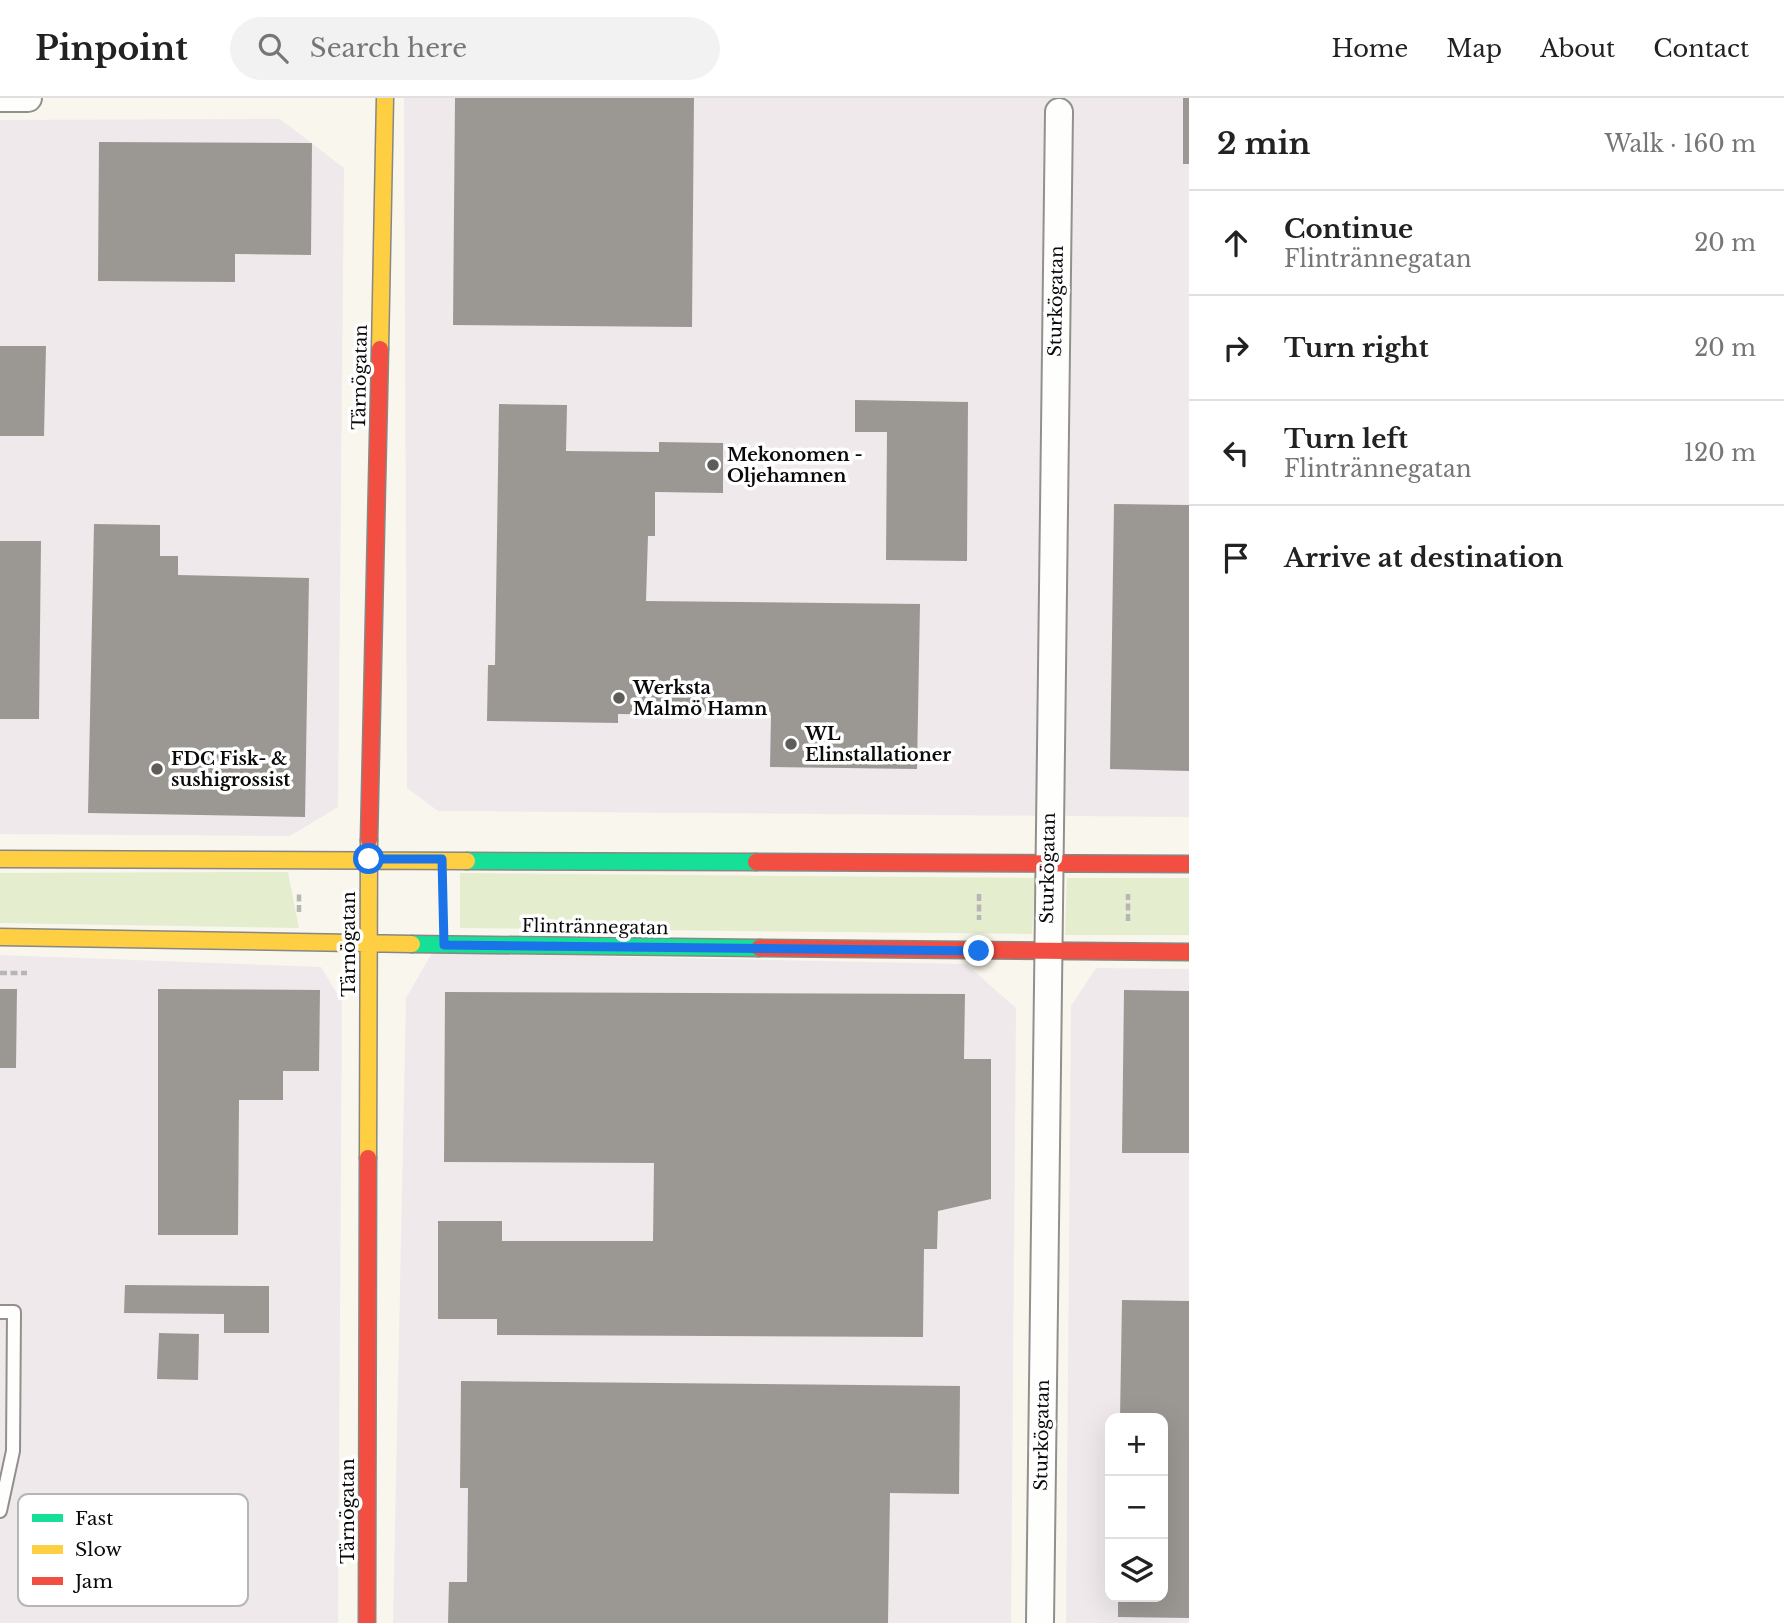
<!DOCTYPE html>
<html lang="en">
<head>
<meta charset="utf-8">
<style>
	:root { --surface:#fff; --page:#f2f2f2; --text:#222; --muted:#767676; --line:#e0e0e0 }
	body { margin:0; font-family:"Libre Baskerville",serif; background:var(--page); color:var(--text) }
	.controls { position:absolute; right:21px; bottom:21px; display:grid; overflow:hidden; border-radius:14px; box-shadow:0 7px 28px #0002 }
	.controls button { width:63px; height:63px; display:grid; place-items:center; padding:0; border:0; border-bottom:2px solid var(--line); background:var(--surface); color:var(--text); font:35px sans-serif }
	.stop { position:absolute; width:21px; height:21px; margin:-16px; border:5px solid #1a73e8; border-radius:50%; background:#fff }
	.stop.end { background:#1a73e8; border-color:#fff; box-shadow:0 2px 7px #0008 }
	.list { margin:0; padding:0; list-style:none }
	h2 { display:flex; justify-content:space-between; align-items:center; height:91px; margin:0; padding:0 28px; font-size:30px }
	h2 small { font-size:23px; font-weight:400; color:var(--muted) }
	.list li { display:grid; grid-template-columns:46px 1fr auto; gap:21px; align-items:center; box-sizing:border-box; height:105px; padding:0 28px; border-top:2px solid var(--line) }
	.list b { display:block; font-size:26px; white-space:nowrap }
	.list p { margin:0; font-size:23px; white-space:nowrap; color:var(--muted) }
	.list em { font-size:23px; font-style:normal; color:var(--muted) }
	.icon { flex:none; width:38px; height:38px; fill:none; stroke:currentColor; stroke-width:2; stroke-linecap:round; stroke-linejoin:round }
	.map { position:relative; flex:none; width:1189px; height:1525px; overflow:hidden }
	header { display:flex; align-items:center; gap:42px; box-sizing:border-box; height:98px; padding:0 35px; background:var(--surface); border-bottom:2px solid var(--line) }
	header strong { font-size:33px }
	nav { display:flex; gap:38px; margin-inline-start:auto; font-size:24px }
	.search { width:490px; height:63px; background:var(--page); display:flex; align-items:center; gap:18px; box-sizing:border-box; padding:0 24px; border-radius:38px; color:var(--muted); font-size:26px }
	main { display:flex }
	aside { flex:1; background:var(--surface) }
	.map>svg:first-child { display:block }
	.industrial { fill:#efe9eb; fill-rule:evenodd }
	.green { fill:#e4edce }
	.building { fill:#9b9894 }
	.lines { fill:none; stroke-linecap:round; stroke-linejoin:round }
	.lane-casing { stroke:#92908c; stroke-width:16 }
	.street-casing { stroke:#92908c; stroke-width:30 }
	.fast-casing { stroke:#888783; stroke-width:19 }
	.slow-casing { stroke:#888783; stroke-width:19 }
	.jam-casing { stroke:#888783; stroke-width:19 }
	.path { stroke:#b7b6b5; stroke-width:4.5; stroke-dasharray:7 3.5; stroke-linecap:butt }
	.lane { stroke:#fefefc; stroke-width:12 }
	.street { stroke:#fefefc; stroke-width:26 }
	.fast { stroke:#16e098; stroke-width:16 }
	.slow { stroke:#ffcf43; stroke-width:16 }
	.jam { stroke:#f24e42; stroke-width:16 }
	.route { stroke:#1a73e8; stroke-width:9 }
	.poi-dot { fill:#5e5d59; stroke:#fff; stroke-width:2.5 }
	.labels { text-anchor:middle; stroke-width:7; stroke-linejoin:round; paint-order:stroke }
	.street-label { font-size:18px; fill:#0a0a0a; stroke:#fff }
	.poi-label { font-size:18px; font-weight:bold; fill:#0a0a0a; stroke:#fff; text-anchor:start }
	.key { fill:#fff; stroke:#b6b6b6; stroke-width:2 }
	.key-label { font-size:19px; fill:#0a0a0a }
</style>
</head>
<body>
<header>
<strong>Pinpoint</strong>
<div class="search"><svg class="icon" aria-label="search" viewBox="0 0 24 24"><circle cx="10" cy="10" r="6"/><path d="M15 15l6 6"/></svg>Search here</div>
<nav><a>Home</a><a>Map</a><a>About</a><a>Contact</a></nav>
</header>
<main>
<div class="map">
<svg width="1189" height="1525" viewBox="0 0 1189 1525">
	<rect width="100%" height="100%" fill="#f9f6ed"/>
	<path class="industrial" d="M404,0H1189V719L438,713L407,690Z
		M280,21L344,70L338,709L290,738L0,736V22Z
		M432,855L966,866L1016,910L1011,1525H393L406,900Z
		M0,857L321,869L342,904L338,1525H0Z
		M1096,870L1189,871V1525H1066L1071,908ZM1110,1320H1163V1499H1110Z"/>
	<path class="green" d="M288,774L299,830L0,825V775Z
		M460,775L1035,780L1032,836L460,830Z
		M1067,780H1189V837H1065Z"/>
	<path class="building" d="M455,0H694L692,229L453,227Z
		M1183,0H1189V66H1183Z
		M99,44L312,45L311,157L235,156V184L98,183Z
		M0,248H46L44,338H0Z
		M855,302L968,304L967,463L886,462L887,334H855Z
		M499,306L567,307L566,353L659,354V344L723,345V395L655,394V438H648L646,503L920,506L917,671L770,669L771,618L618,616V625L487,623L488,567H495Z
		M1114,406L1189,407V673L1110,671Z
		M94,426L160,427V458H178V477L309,480L305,719L88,715Z
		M0,443H41L39,621H0Z
		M0,891H17L16,970H0Z
		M158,891L320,892L319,973H283V1002H239L238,1137H158Z
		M1124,892L1189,893V1055H1122Z
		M445,894L965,896L964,961H991V1101L938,1113L937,1151H924L923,1239L497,1237V1221H438V1123H502V1143H653L654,1065L444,1064Z
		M125,1187L269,1188V1235H224V1216L124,1215Z
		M1122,1202L1189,1203V1520L1118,1519V1499H1163V1320H1120Z
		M159,1235L199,1236L198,1282L157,1281Z
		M461,1283L960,1288L959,1396L890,1395L888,1525H448L449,1484H467L468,1390H460Z"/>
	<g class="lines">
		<g class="lane-casing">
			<path id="lane" d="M0,1214H14L13,1353L0,1413"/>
		</g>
		<g class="street-casing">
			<path id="street" d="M0,0H28
				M1040,1525L1059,14"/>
		</g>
		<g class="fast-casing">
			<path id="fast" d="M467,763L756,764
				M412,846L759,850"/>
		</g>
		<g class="slow-casing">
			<path id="slow" d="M380,251L385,0
				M0,761L467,763
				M0,839L412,846
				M368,1060L369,742"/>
		</g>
		<g class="jam-casing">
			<path id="jam" d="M369,742L380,251
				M756,764L1189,766
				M759,850L1189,854
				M367,1525L368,1060"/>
		</g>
		<path class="path" d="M443,796V815
			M979,796V822
			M299,814V795
			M1128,823V796
			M0,875H27"/>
		<use href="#lane" class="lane"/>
		<use href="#street" class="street"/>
		<use href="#fast" class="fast"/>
		<use href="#slow" class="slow"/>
		<use href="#jam" class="jam"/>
	</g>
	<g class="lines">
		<path class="route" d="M369,761H442L444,847L979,853"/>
	</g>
	<g class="poi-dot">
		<circle cx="713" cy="367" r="7"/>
		<circle cx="619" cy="600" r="7"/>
		<circle cx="791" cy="646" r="7"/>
		<circle cx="157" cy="671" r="7"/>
	</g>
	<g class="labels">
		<g class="street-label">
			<text transform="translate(1056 203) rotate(-89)" y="6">Sturkögatan</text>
			<text transform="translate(360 279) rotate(-89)" y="6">Tärnögatan</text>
			<text transform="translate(1048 770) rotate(-89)" y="6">Sturkögatan</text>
			<text transform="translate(595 829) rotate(1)" y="6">Flintrännegatan</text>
			<text transform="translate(349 846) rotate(-90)" y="6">Tärnögatan</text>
			<text transform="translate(1042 1337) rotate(-89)" y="6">Sturkögatan</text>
			<text transform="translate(348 1413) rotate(-90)" y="6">Tärnögatan</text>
		</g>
		<g class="poi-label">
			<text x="727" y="363">Mekonomen -<tspan x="727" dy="21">Oljehamnen</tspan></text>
			<text x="633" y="596">Werksta<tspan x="633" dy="21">Malmö Hamn</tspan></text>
			<text x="805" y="642">WL<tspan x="805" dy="21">Elinstallationer</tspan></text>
			<text x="171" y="667">FDC Fisk- &amp;<tspan x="171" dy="21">sushigrossist</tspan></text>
		</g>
	</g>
	<rect x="18" y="1396" width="230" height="112" rx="10" class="key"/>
	<rect x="32" y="1416" width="31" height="8" fill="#16e098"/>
	<rect x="32" y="1447" width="31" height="9" fill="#ffcf43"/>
	<rect x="32" y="1479" width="31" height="8" fill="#f24e42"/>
	<g class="key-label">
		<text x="75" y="1427">Fast</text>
		<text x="75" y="1458">Slow</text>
		<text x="75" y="1490">Jam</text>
	</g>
</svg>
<div class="controls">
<button>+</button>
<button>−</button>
<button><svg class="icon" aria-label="layers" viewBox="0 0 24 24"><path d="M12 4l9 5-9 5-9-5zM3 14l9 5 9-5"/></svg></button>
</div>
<div class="stop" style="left:369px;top:761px"></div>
<div class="stop end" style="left:979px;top:853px"></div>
</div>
<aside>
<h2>2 min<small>Walk · 160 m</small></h2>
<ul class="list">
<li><svg class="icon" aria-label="ahead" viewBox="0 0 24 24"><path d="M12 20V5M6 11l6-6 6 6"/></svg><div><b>Continue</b><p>Flintrännegatan</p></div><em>20 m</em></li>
<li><svg class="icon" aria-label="right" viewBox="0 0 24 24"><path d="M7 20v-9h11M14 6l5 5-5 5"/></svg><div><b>Turn right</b></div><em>20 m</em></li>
<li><svg class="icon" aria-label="left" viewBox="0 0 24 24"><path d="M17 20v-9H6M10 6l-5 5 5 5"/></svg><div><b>Turn left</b><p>Flintrännegatan</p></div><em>120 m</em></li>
<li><svg class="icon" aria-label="arrive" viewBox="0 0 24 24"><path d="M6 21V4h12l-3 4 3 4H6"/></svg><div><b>Arrive at destination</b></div></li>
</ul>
</aside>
</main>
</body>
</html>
